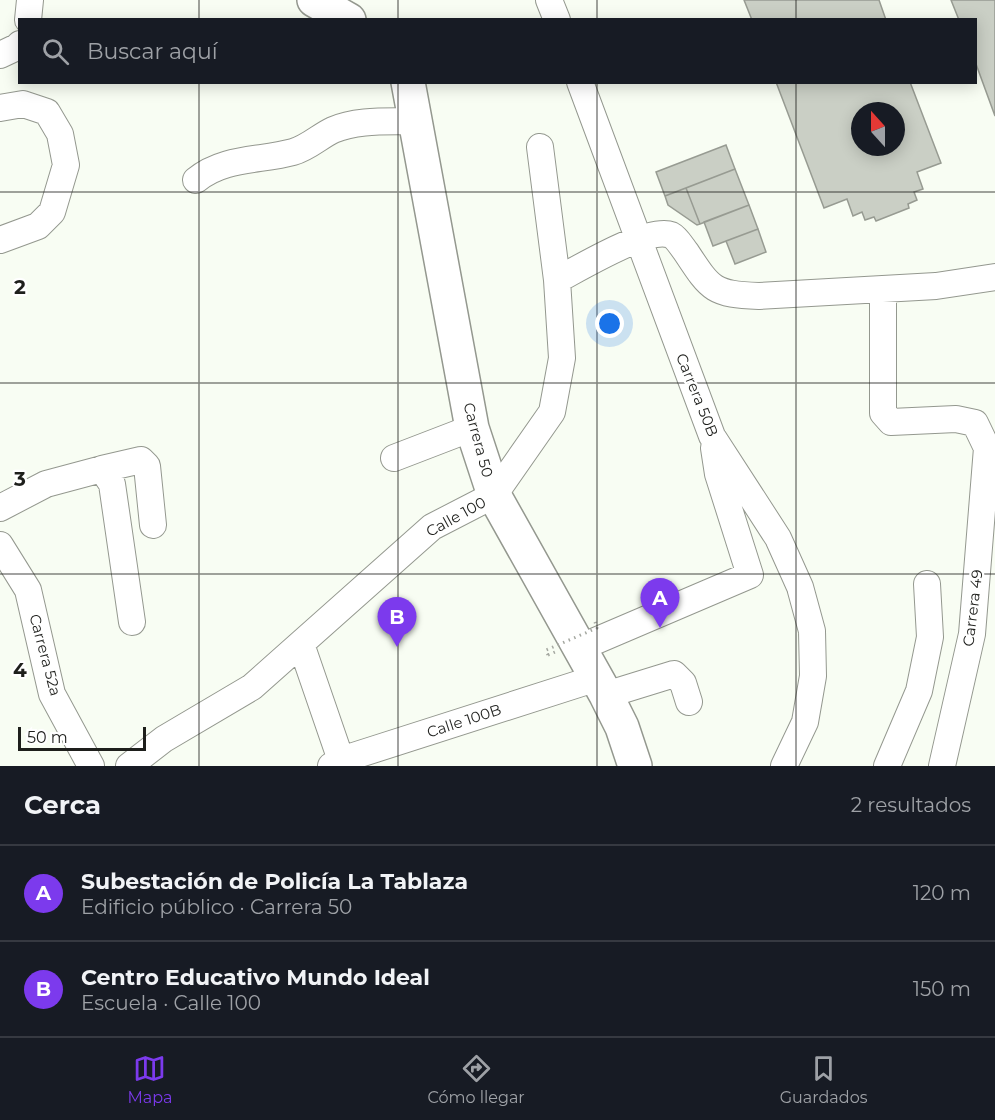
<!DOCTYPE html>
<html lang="es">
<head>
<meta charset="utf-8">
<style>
	:root { --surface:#171b24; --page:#242831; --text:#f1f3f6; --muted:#9ea1a6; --line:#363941; --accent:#7c3aed }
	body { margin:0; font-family:Montserrat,sans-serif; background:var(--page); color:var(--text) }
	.compass { position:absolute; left:851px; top:102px; width:54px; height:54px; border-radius:50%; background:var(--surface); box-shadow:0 3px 15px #0003; rotate:339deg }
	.scale { position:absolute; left:18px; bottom:15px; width:128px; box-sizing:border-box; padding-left:6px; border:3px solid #1e1f1c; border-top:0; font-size:16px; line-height:21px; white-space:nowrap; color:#1e1f1c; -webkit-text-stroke:4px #fff; paint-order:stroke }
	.you { position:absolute; left:610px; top:324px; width:21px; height:21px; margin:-15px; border:4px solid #fff; border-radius:50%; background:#1a73e8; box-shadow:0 0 0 9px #1a73e833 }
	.badge { display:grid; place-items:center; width:39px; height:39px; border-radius:50%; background:var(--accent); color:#fff; font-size:20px; font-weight:700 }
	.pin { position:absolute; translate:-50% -50px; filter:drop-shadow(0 2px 3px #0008) }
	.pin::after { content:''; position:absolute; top:32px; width:21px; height:18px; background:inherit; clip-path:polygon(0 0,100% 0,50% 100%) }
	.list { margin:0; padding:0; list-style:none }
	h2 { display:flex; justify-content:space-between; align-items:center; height:78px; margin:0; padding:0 24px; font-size:26px }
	h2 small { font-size:20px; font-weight:400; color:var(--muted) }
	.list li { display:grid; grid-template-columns:39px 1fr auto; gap:18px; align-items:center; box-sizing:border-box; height:96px; padding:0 24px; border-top:2px solid var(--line) }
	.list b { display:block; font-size:22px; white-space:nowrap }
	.list p { margin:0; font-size:20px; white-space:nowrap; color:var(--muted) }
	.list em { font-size:20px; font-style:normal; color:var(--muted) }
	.icon { flex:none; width:33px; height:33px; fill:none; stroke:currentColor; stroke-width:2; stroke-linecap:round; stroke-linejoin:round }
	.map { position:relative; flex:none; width:995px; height:766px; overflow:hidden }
	.search { position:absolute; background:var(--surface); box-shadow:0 3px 15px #0003; left:18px; right:18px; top:18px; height:66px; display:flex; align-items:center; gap:15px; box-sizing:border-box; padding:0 21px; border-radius:0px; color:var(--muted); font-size:22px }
	.sheet { height:270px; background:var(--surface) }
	nav { display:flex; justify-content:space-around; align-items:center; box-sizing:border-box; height:84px; border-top:2px solid var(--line); background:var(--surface); font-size:16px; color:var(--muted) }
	nav a { display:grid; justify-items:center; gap:3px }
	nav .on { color:var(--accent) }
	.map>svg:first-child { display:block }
	.building { fill:#cacfc5; stroke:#979b92; stroke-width:1.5; fill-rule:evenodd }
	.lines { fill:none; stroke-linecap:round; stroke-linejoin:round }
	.minor-casing { stroke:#94988f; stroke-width:28 }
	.major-casing { stroke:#94988f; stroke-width:36 }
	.path { stroke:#a5a8a1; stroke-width:3; stroke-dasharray:1.5 4.5; stroke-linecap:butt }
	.minor { stroke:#fff; stroke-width:26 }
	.major { stroke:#fff; stroke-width:33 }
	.path-bridge { stroke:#a5a8a1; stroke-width:3; stroke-dasharray:1.5 4.5; stroke-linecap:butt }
	.grid { fill:none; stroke:#1e1f1c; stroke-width:1.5; stroke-opacity:0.55 }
	.labels { text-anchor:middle; stroke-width:4.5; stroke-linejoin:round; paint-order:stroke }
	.street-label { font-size:15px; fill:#1e1f1c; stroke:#fff }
	.grid-label { font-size:20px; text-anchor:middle; font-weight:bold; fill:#1e1f1c; stroke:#fff; stroke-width:4.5; stroke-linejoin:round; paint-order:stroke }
</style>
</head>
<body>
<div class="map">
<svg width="995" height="766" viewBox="0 0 995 766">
	<rect width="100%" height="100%" fill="#f8fdf3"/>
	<path class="building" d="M744,0H879L886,20H752Z
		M951,0H995V116L976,64V20H959Z
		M776,82H910L941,163L917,172L923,189L914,192L917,200L908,204L909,208L876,221L874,217L865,220L862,212L853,216L847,199L824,208ZM860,111H896V147H860Z
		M726,145L735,169L665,196L656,172Z
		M735,169L749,205L700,224L686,188Z
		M686,188L700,224L697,225L668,205L665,196Z
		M749,205L758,229L713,246L704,222Z
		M758,229L766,252L735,264L726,241Z"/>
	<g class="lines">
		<g class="minor-casing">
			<path id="minor" d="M549,0L557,20
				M28,20L30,0
				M0,55L17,47L20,44
				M580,82L712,436L778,538L800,587L812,631L813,676L805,722L784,766
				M0,108L23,104L47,112L60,134L66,165L52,212L38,226L0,240
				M196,180C224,157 260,161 293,152C308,148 320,136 333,130C358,119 390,122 417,121
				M557,280C578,269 649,226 671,235C677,238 682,247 686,252C711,290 713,294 759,296L936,286L995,277
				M883,289V413L891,422L956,419L975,423L987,448L972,634L942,766
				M394,458L472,428
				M102,469L141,460L147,466L153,525
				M0,508L46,484L102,469L112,484L132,622
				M0,545L28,590L52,694L91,766
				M301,644L343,766
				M579,648L750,575L718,474L714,448
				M606,695L674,674L683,683L689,702
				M129,766L164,739L252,687L432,527L494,495L552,412L562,358L557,280L540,147
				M331,766L341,760L597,678
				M887,766L919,691L930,637L927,584"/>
		</g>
		<g class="major-casing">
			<path id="major" d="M314,0L349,20
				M408,82L472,428L494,495L606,695L622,727L635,766"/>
		</g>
		<path class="path" d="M548,655L555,652"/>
		<use href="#minor" class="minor"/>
		<use href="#major" class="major"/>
		<path class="path-bridge" d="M548,655L546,650L597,628L595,622"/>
	</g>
	<path class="grid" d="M199,0V20M398,0V20M597,0V20M796,0V20M199,82V766M398,82V766M597,82V766M796,82V766M0,192H995M0,383H995M0,574H995"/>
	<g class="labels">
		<g class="street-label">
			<text transform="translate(697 395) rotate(68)" y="5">Carrera 50B</text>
			<text transform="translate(478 440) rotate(75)" y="5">Carrera 50</text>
			<text transform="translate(456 517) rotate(-29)" y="5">Calle 100</text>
			<text transform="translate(973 608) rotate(-83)" y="5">Carrera 49</text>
			<text transform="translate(45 655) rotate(75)" y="5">Carrera 52a</text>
			<text transform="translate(464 721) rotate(-18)" y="5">Calle 100B</text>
		</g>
	</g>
	<g class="grid-label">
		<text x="20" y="294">2</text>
		<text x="20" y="486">3</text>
		<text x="20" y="677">4</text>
	</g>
</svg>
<svg class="compass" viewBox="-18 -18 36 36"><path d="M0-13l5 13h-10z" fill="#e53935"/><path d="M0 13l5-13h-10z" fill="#9ea1a6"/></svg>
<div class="scale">50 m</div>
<div class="you"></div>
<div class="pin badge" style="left:660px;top:628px">A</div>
<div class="pin badge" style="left:397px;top:647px">B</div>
<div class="search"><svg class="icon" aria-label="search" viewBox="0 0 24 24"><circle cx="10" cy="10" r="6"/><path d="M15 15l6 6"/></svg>Buscar aquí</div>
</div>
<section class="sheet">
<h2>Cerca<small>2 resultados</small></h2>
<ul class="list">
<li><span class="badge">A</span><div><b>Subestación de Policía La Tablaza</b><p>Edificio público · Carrera 50</p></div><em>120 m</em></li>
<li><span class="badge">B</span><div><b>Centro Educativo Mundo Ideal</b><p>Escuela · Calle 100</p></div><em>150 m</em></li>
</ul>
</section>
<nav>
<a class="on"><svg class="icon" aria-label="map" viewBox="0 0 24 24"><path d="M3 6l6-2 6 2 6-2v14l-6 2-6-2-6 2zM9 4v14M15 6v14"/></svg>Mapa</a>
<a><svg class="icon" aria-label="directions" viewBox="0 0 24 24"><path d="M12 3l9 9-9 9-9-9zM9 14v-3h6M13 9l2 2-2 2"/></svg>Cómo llegar</a>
<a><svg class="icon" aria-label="saved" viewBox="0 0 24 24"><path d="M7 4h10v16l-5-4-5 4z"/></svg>Guardados</a>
</nav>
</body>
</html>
